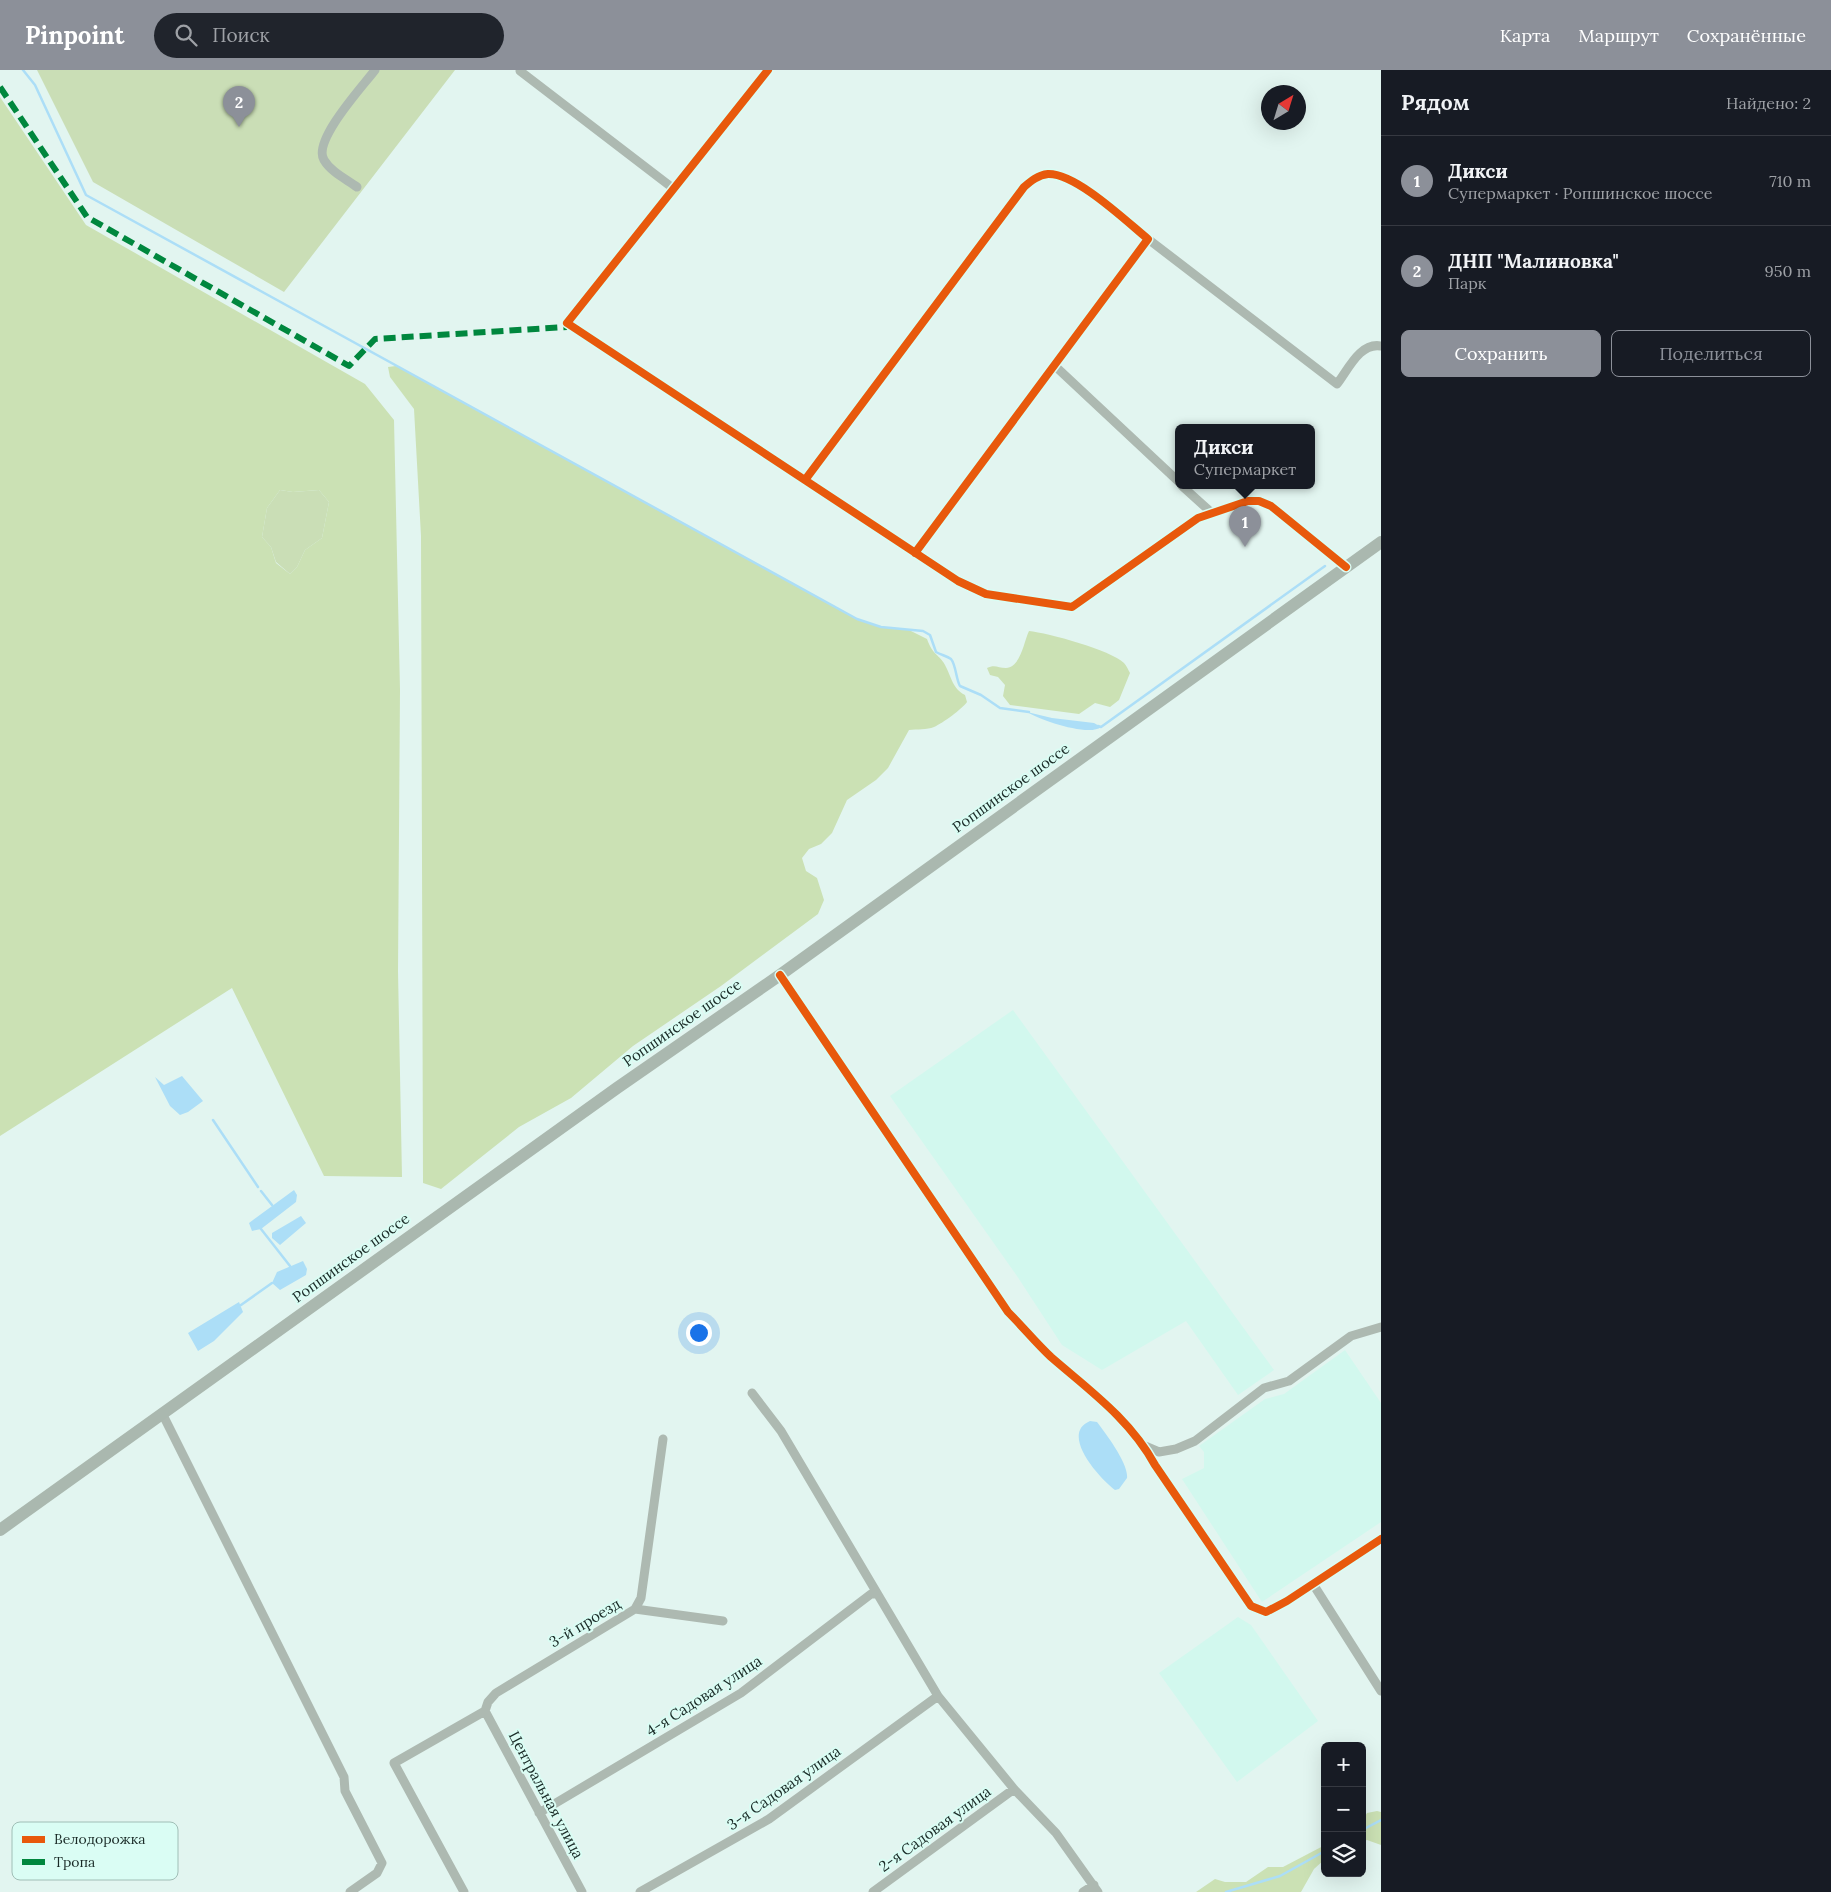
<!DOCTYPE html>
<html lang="ru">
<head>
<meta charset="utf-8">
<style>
	:root { --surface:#171b24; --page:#20242c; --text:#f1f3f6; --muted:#9ea1a6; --line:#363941; --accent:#8c9099 }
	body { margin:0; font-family:Lora,serif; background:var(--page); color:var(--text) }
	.controls { position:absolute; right:15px; bottom:15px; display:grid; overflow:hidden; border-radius:8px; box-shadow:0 5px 20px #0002 }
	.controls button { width:45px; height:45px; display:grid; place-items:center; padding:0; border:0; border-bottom:1px solid var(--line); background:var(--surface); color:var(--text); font:25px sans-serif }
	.compass { position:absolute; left:1261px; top:15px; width:45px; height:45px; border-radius:50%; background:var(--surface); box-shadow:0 5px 20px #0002; rotate:38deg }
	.you { position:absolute; left:698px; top:1262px; width:18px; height:18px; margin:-12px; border:4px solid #fff; border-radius:50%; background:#1a73e8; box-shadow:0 0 0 8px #1a73e833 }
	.badge { display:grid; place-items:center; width:32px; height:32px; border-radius:50%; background:var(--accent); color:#fff; font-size:16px; font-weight:700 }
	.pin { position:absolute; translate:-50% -41px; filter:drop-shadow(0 1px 2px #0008) }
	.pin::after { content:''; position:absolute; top:26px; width:18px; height:15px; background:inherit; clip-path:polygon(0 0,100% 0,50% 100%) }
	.popup { position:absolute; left:1175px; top:354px; width:140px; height:65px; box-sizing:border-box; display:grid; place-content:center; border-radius:8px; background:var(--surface); filter:drop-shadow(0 1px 4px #0005); font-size:16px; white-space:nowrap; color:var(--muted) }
	.popup b { font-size:19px; color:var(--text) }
	.popup::after { content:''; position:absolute; left:50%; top:100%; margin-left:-10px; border:10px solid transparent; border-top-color:var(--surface) }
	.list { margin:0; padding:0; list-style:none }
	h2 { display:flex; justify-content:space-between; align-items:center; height:65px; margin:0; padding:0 20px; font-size:21px }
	h2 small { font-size:16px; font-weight:400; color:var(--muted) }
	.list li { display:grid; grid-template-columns:32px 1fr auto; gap:15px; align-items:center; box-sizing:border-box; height:90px; padding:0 20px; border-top:1px solid var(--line) }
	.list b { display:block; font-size:19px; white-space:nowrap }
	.list p { margin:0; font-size:16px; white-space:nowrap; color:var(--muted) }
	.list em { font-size:16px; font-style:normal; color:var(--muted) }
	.actions { display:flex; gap:10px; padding:15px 20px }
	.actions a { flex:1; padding:11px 0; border:1px solid var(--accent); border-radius:8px; text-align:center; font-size:18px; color:var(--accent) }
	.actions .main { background:var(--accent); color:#fff }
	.icon { flex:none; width:28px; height:28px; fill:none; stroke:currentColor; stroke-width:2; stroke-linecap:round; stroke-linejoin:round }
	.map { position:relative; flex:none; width:1381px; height:1822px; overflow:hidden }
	header { display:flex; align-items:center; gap:30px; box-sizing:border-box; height:70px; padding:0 25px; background:var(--accent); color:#fff }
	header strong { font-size:24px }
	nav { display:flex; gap:28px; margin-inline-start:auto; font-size:18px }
	.search { width:350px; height:45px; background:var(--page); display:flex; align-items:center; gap:12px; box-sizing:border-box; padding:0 18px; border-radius:28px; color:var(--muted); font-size:19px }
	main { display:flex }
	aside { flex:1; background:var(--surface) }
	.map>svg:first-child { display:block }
	.built { fill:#d2f8ee }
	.green { fill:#cadeb6 }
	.forest { fill:#cbe1b4; fill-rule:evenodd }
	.water { fill:#acdef7 }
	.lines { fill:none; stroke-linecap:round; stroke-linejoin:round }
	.stream { stroke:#acdef7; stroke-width:2.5 }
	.street { stroke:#adb9b1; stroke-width:9 }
	.secondary { stroke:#aab8af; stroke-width:12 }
	.quiet { stroke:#00873e; stroke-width:6; stroke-dasharray:12 6; stroke-linecap:butt }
	.cycleway-casing { stroke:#dafdf4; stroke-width:11 }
	.cycleway { stroke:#e8590c; stroke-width:8 }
	.labels { text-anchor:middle; stroke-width:4; stroke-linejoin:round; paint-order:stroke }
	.street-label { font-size:15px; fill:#192a26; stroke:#dafdf4 }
	.key { fill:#dafdf4; stroke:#a0beb6; stroke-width:1 }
	.key-label { font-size:14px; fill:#192a26 }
</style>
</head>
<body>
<header>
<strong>Pinpoint</strong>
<div class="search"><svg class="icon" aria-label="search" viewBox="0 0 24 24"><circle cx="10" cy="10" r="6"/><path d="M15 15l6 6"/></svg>Поиск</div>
<nav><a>Карта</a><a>Маршрут</a><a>Сохранённые</a></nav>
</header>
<main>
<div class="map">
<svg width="1381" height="1822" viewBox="0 0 1381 1822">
	<rect width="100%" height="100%" fill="#e2f5f0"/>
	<path class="built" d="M1013,940L1274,1300L1238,1325L1186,1251L1102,1300L1062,1275L1017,1206L890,1026Z
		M1345,1280L1381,1333V1452L1262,1532L1182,1409L1204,1398V1382L1199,1376L1265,1329L1284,1324Z
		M1238,1547L1251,1555L1318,1651L1237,1712L1159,1603Z"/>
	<path class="green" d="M37,0H455L284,222L93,112Z
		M280,420L293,422L319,420L329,432L322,468L305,480L297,497L290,504L276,492L271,477L262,467L267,438Z"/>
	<path class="forest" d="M0,27L86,155L365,314L394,350L400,620L398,901L402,1107L324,1106L232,918L0,1066ZM280,420L293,422L319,420L329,432L322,468L305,480L297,497L290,504L276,493L271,477L262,467L267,438Z
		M396,296L857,549L881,557L909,560L927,569C933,586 939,584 945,595C952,608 952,618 965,625L967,632C962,639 943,653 934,657C927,660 917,659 909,660L888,698L876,710L847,730L832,763L821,774L809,779L802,788L806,801L817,808L824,830L818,844L721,916L633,976L571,1028L519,1057L441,1119L423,1113L421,466L414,339L390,307L388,297Z
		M1029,561C1048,563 1111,580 1124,593C1127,596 1128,600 1130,603L1119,630L1110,637L1095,633L1079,644L1010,635L1003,626L1005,615L998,607L990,605L987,598C995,594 998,598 1006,598C1021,597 1024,571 1029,561Z
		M1377,1741L1381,1742V1775L1367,1770L1362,1772V1751L1367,1743Z
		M1325,1775V1789L1314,1799L1301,1822H1196L1215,1809L1225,1812H1246L1268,1797H1283Z"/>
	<path class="water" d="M1027,642L1052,648L1094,653L1101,657C1089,667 1040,650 1027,642Z
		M182,1006L203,1031L188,1042L180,1045L170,1036L155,1007L164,1015Z
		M294,1120L297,1125L296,1132L261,1159L252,1161L249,1153Z
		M301,1146L306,1153L280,1175L272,1168V1163Z
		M303,1191L307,1199L306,1205L280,1220L272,1213L277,1202Z
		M239,1232L243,1242L214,1271L198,1281L188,1263Z
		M1090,1351L1097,1352C1106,1364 1129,1394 1127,1408L1119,1419L1115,1420C1100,1409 1059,1364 1090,1351Z"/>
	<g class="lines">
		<path class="stream" d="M23,0L35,15L86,125L857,549L881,557L923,561L930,565L936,582C941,585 947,586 951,589C956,595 956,609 960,616L981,625L1000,638L1029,642
			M1098,656L1101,657L1325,496
			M213,1050L258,1117
			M261,1121L272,1135
			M261,1159L290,1196
			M241,1235L272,1213
			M1362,1760L1381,1750
			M1226,1822L1280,1806L1325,1781"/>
		<path class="street" d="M768,0L567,253L958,511L986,524L1072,537L1198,448L1248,431H1259L1271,436L1346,497
			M520,1L674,119
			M357,117C346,109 331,102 324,90C312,71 363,16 375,0
			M1148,169L1337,314C1348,300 1360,272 1381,276
			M1055,296L1179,412
			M805,410L1024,117C1031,111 1038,105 1048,104C1076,103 1126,151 1148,169L915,483
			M1182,416L1212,443
			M780,905L1008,1242C1023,1257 1036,1273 1051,1287C1089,1320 1130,1349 1155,1395L1251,1536L1266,1542L1287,1531L1381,1469
			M752,1323L781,1361L938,1626L1014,1719L1056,1763L1098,1822
			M162,1343L344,1707L345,1721L382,1793L377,1803L350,1822
			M1145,1376L1159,1382L1176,1379L1195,1371L1264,1318L1289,1311L1351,1266L1381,1257
			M1313,1514L1381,1621
			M635,1539L723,1551
			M485,1641L488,1632L496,1623L635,1539L641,1528L663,1369
			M485,1641L582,1822
			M539,1743L741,1623L871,1524H877
			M464,1822L394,1693L485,1641
			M640,1822L769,1749L938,1626
			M873,1822L1014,1719
			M1083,1822L1094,1815"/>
		<path class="secondary" d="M0,1460L617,1018L780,905L1381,472"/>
		<path class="quiet" d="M0,17L87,147L349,296L375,269L567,257"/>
		<g class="cycleway-casing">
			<path id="cycleway" d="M768,0L567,253L958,511L986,524L1072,537L1198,448L1248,431H1259L1271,436L1346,497
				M805,410L1024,117C1031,111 1038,105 1048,104C1076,103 1126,151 1148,169L915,483
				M780,905L1008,1242C1023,1257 1036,1273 1051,1287C1089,1320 1130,1349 1155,1395L1251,1536L1266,1542L1287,1531L1381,1469"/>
		</g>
		<use href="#cycleway" class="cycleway"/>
	</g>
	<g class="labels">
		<g class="street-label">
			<text transform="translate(1011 718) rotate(-36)" y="5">Ропшинское шоссе</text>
			<text transform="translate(682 953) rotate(-35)" y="5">Ропшинское шоссе</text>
			<text transform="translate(351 1188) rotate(-36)" y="5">Ропшинское шоссе</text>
			<text transform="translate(585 1553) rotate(-31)" y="5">3-й проезд</text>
			<text transform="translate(704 1626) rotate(-33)" y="5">4-я Садовая улица</text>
			<text transform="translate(784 1718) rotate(-35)" y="5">3-я Садовая улица</text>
			<text transform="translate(546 1725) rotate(62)" y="5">Центральная улица</text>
			<text transform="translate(935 1759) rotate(-36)" y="5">2-я Садовая улица</text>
		</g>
	</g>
	<rect x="12" y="1752" width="166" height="58" rx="8" class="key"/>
	<rect x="22" y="1766" width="23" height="7" fill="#e8590c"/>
	<rect x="22" y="1789" width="23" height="6" fill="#00873e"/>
	<g class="key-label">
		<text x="54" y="1774">Велодорожка</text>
		<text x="54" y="1797">Тропа</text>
	</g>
</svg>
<div class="controls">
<button>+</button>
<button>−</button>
<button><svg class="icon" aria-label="layers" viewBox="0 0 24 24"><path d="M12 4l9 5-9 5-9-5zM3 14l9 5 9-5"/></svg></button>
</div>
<svg class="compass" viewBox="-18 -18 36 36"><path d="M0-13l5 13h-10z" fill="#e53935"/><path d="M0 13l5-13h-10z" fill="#9ea1a6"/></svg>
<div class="you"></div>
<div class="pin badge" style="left:1245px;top:477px">1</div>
<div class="popup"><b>Дикси</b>Супермаркет</div>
<div class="pin badge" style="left:239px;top:57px">2</div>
</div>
<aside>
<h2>Рядом<small>Найдено: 2</small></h2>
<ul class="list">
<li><span class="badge">1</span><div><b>Дикси</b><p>Супермаркет · Ропшинское шоссе</p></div><em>710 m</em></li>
<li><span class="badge">2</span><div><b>ДНП &quot;Малиновка&quot;</b><p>Парк</p></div><em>950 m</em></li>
</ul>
<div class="actions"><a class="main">Сохранить</a><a>Поделиться</a></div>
</aside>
</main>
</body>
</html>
